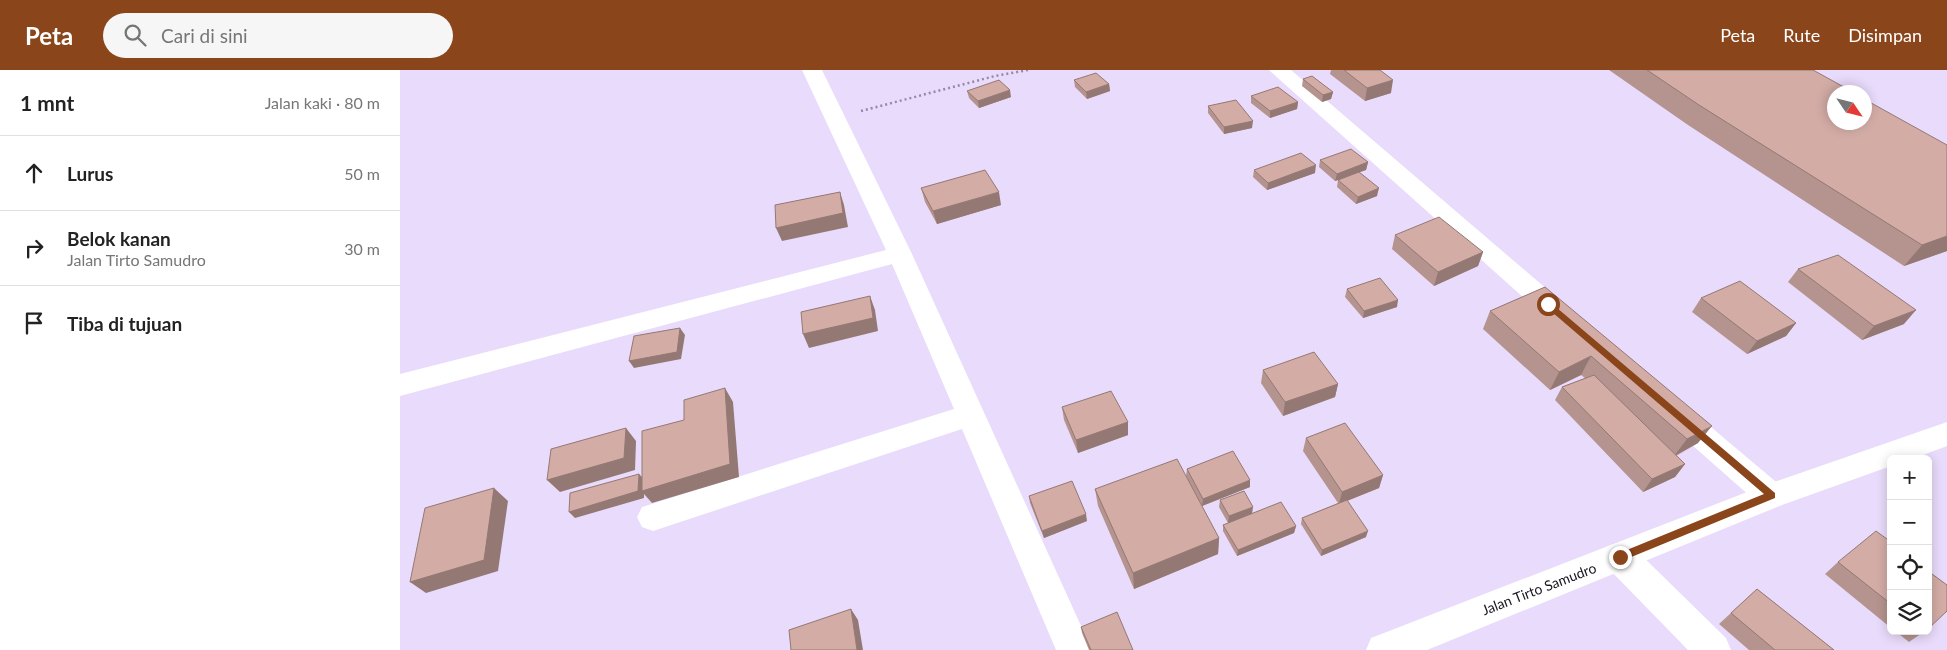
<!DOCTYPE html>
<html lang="id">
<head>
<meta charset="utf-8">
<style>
	:root { --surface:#fff; --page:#f6f6f6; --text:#222; --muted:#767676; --line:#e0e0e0; --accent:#8a451b }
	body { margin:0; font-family:Lato,sans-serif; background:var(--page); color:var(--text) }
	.controls { position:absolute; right:15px; bottom:15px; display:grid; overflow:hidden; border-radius:8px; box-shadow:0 2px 12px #0003 }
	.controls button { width:45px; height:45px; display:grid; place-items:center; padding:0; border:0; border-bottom:1px solid var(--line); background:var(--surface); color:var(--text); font:25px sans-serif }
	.compass { position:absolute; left:1427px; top:15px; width:45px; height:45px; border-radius:50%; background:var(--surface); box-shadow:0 2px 12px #0003; rotate:125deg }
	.stop { position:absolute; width:15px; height:15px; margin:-11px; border:4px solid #8a451b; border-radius:50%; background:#fff }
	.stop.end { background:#8a451b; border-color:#fff; box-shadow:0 1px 5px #0008 }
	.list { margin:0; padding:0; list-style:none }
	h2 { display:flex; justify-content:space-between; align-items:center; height:65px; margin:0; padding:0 20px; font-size:21px }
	h2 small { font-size:16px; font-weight:400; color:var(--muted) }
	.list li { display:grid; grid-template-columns:32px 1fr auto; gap:15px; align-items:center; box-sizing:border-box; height:75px; padding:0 20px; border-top:1px solid var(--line) }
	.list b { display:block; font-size:19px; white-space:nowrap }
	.list p { margin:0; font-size:16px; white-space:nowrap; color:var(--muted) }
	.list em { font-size:16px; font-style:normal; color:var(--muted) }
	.icon { flex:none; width:28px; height:28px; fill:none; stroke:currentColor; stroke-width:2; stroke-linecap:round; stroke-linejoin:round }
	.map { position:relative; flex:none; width:1547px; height:580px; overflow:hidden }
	header { display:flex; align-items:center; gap:30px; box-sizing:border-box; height:70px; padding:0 25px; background:var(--accent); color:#fff }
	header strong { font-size:24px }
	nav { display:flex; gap:28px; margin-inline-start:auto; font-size:18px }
	.search { width:350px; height:45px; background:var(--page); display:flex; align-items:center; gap:12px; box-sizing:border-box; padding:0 18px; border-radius:28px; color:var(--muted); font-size:19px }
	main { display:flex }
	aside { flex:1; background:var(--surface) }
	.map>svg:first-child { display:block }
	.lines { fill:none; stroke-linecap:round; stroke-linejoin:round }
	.path { stroke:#948aa1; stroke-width:2.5; stroke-dasharray:2 3; stroke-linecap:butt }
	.street { fill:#fff; fill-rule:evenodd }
	.secondary { fill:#fff; fill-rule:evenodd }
	.wall { fill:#b5948f }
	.shaded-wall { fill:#947874 }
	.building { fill:#d3aca6; stroke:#947874 }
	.route { fill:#8a451b }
	.labels { text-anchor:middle; stroke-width:4; stroke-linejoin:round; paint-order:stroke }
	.street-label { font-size:14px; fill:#1b1621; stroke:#fff }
</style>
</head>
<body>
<header>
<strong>Peta</strong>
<div class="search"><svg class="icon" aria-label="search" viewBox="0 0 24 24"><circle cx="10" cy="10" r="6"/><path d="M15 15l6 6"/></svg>Cari di sini</div>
<nav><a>Peta</a><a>Rute</a><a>Disimpan</a></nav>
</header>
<main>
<aside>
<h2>1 mnt<small>Jalan kaki · 80 m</small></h2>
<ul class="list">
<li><svg class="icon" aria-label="ahead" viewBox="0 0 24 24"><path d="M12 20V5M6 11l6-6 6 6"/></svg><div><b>Lurus</b></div><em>50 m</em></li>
<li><svg class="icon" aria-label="right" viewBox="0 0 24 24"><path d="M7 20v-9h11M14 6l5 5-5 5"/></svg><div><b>Belok kanan</b><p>Jalan Tirto Samudro</p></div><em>30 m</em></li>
<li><svg class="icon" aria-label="arrive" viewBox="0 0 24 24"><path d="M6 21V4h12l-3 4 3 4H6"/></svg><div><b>Tiba di tujuan</b></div></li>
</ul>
</aside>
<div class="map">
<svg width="1547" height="580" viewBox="0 0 1547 580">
	<rect width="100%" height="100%" fill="#e9dbfb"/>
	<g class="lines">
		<path class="path" d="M461,41L595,6L628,0"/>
		<path class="street" d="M402,0H422L512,184L692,580H656L562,359L253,461L242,457L237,447L242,437L554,339L492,194L0,326V304L486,180Z
			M869,0H891L1170,239L1174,246L1170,253L1161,255L1152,253Z
			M1276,333L1286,336L1382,417L1387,426L1382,435L1371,439L1360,435L1266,352L1261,344L1266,336Z
			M1220,472L1232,476L1326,568L1331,580H1288L1208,498L1203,487L1208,476Z"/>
		<path class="secondary" d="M1547,352V376L1512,389H1491V396L1382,435L1027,580H966L971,568L984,563L1360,417Z"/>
	</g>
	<path class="wall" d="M931,0H980L991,23L965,31L930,4Z
		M1209,0H1413L1547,181L1504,196L1288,55Z
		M903,9L933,22L931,29L922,32L902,16Z
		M674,10L709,14L710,21L687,29L675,17Z
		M567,21L611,27L579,38L569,28Z
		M851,26L898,32L897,39L870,48L851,33Z
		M808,36L852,58L824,64L808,43Z
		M920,90L968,92L966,100L959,102L977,126L956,134L937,117L938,110L935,111L919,97Z
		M854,100L915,103L867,120L853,107Z
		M521,118L601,135L537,154L525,132Z
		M995,165L1083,182L1078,196L1034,216L992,179Z
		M1398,199L1504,254L1462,270L1388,212Z
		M1145,217L1298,373L1276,386L1285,394L1275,407L1243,422L1155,330L1162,317L1185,308L1181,305L1150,320L1083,259L1090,241Z
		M947,219L997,237L963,248L945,227Z
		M1301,228L1396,253L1386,266L1347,284L1292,242Z
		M863,300L938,314L935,327L883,346L861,313Z
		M662,337L728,352V365L678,383L664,350Z
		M906,368L983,405L979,418L947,431L966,467L921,486L901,454L902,448L938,433L903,381Z
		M787,399L850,417L802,436L786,406Z
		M695,419L819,468L818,484L734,519L698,436Z
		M629,426L687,451L644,468L630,433Z
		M820,430L852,443L896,456L894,463L837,486L823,461V455L828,453L819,437Z
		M1491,472V558L1425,504L1438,492Z
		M1357,519L1434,580H1349L1319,554Z
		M681,557L733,580H689L682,563Z
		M1495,561H1525L1509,572Z"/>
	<path class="shaded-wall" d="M993,10L991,23L965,31L967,18Z
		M709,14L710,21L687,29L686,22Z
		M610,20L611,27L579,38L578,31Z
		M933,22L931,29L922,32L923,25Z
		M898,32L897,39L870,48V41Z
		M853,51L852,58L824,64V57Z
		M968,92L966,100L935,111L937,104Z
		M916,95L915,103L867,120L868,113Z
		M979,118L977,126L956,134L958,127Z
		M440,122L444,135L448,157L382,171L376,158Z
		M599,122L601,135L537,154L533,141Z
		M1547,166V181L1504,196L1522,175Z
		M1083,182L1078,196L1034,216L1038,202Z
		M470,226L475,240L478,261L409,278L403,264Z
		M998,230L997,237L963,248L964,241Z
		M1516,240L1504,254L1462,270L1474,256Z
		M1396,253L1386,266L1347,284L1357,271Z
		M280,258L285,265L281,289L234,298L229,291Z
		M1191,286L1181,305L1150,320L1159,302Z
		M938,314L935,327L883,346L885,332Z
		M325,318L333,332L339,407L252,433L244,424V428L175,448L169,442L239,404L245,410Z
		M728,352V365L678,383L676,370Z
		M1312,356L1298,373L1274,386L1287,369Z
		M226,358L236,371L235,400L160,422L147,410Z
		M1285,394L1275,407L1243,422L1252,409Z
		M983,405L979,418L939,434L942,422Z
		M850,410V417L802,436L803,429Z
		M94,418L108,431L98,501L26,523L10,512Z
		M853,437L852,444L828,453L829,446Z
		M686,444L687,451L644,468L642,461Z
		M896,456L894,463L837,486L838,480Z
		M968,461L966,467L921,486L922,480Z
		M819,468L818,484L734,519L733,503Z
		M451,539L458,550L463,580H457Z"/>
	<path class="building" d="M944,0H980L993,10L967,18Z
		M1247,0H1413L1453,22H1434V52H1464V29L1547,75V166L1522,175L1299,35Z
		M696,3L709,14L686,22L674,10Z
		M912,6L933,22L923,25L903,9Z
		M599,10L610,20L578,31L567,21Z
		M878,17L898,32L870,41L851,26Z
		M836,30L853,51L824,57L808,36Z
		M951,79L968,92L937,104L920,90Z
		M901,83L916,95L868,113L854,100Z
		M585,100L599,122L533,141L521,118Z
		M959,102L979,118L958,127L938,110Z
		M440,122L443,143L376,158L375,135Z
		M1039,147L1083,182L1038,202L995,165Z
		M1438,185L1516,240L1474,256L1398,199Z
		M980,208L998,230L964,241L947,219Z
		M1340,211L1396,253L1357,271L1301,228Z
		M1145,217L1312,356L1287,369L1191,286L1159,302L1090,241Z
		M470,226L473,248L403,264L401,242Z
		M280,258L277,282L229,291L234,266Z
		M914,282L938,314L885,332L863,300Z
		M1194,305L1285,394L1252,409L1162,317Z
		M325,318L330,394L242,421V361L284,350V330Z
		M711,321L728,352L676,370L662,337Z
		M945,353L983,405L942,422L906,368Z
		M226,358L224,388L147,410L151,379Z
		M833,381L850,410L803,429L787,399Z
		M777,389L819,468L733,503L695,419Z
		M239,404L238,421L169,442L170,423Z
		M672,411L686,444L642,461L629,426Z
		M94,418L84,490L10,512L25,438Z
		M844,421L853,437L829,446L820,430Z
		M947,430L968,461L922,480L902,448Z
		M881,432L896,456L838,480L823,455Z
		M1476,461L1491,472V534L1438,492Z
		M1528,501L1547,515V541L1528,559Z
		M1357,519L1434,580H1375L1331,543Z
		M451,539L457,580H391L389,560Z
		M717,542L733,580H691L681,557Z"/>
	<path class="route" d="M1145,232H1150L1375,423V428L1224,490H1217V484L1364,424L1145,236Z"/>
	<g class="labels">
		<g class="street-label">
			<text transform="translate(1139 519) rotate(-21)" y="5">Jalan Tirto Samudro</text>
		</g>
	</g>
</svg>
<div class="controls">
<button>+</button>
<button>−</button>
<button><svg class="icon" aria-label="locate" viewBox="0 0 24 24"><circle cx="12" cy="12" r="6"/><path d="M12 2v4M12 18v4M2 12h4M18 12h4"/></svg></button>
<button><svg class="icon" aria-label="layers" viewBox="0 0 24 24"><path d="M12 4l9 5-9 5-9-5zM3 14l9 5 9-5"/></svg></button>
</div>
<svg class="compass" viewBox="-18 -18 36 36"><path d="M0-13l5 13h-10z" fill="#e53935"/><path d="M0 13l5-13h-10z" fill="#767676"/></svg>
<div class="stop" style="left:1148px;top:234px"></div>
<div class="stop end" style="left:1220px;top:487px"></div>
</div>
</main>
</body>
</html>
